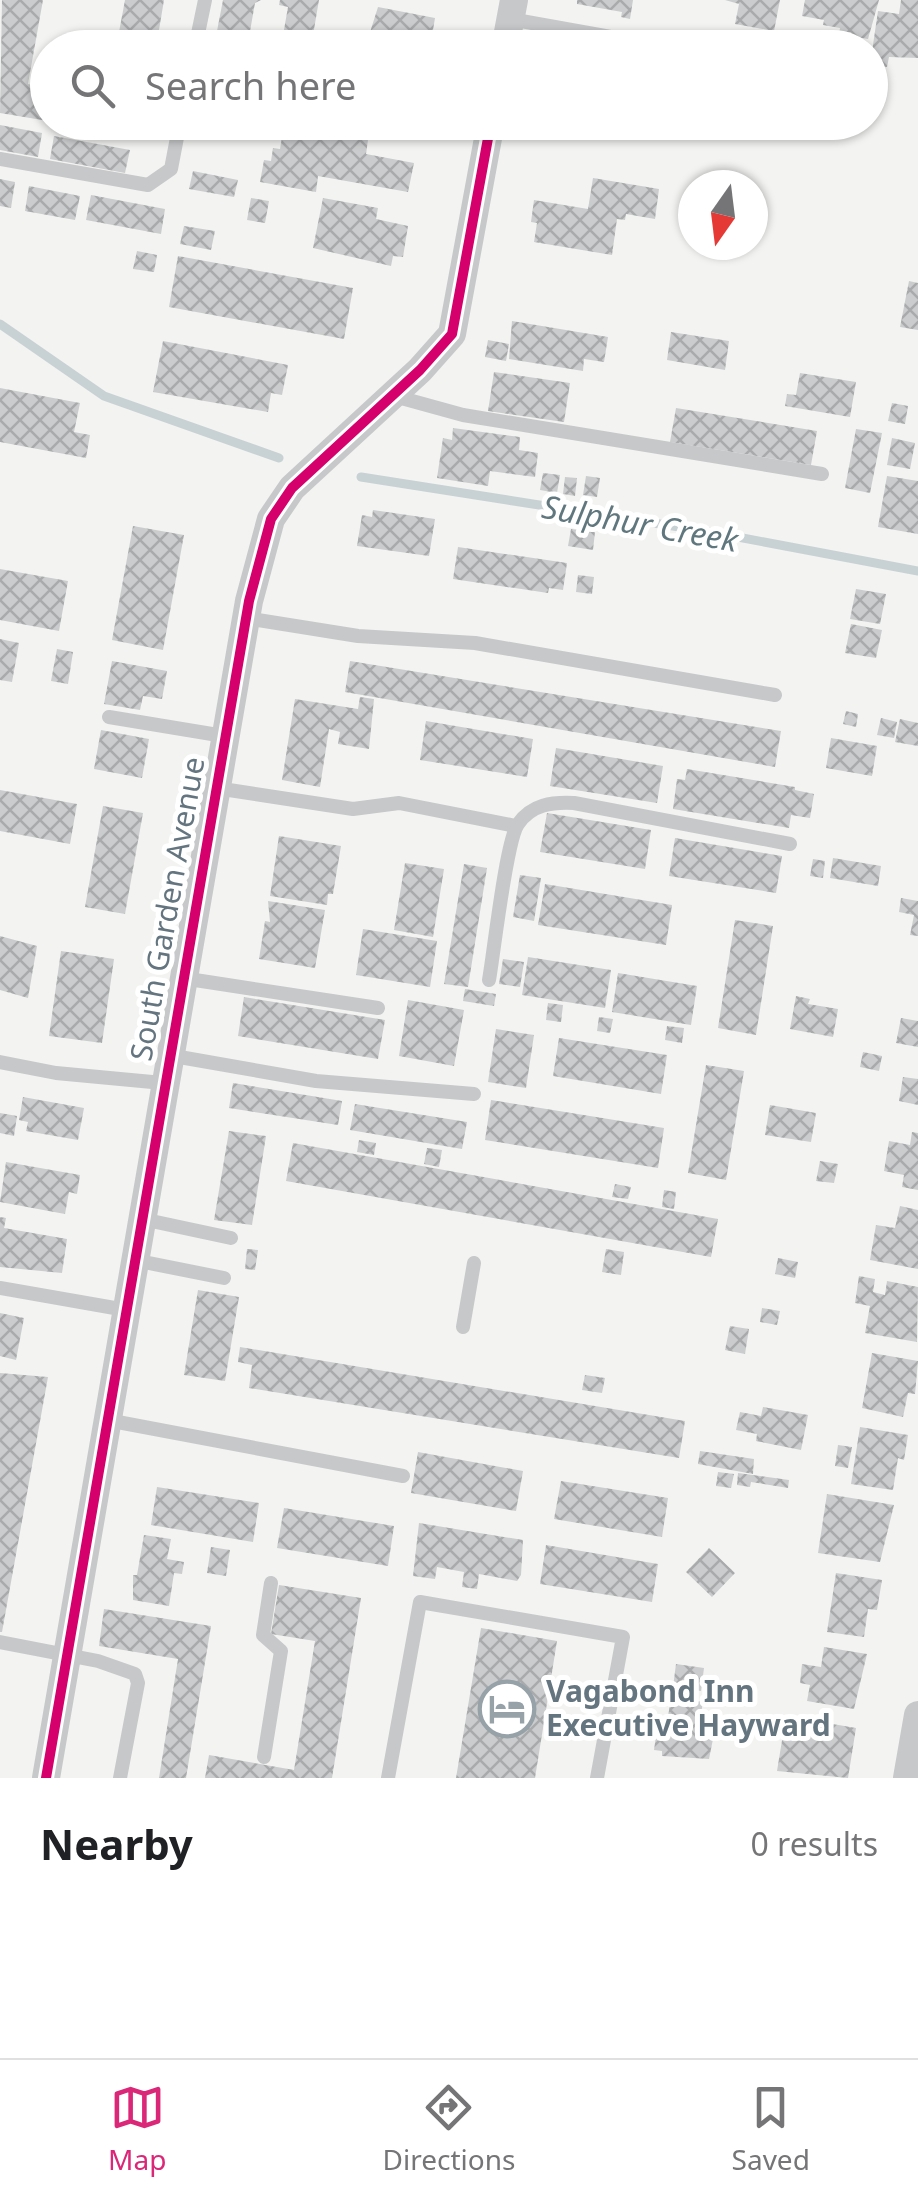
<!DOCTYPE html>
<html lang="en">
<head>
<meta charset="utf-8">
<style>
	:root { --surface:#fff; --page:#f6f6f6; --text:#202124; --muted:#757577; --line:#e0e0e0; --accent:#db2777 }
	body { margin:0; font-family:"Noto Sans",sans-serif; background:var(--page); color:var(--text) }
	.compass { position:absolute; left:678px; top:170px; width:90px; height:90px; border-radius:50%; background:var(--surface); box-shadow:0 2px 8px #0004; rotate:194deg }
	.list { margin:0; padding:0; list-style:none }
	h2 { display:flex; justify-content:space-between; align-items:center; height:130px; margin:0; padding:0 40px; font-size:42px }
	h2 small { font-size:32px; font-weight:400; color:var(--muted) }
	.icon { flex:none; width:55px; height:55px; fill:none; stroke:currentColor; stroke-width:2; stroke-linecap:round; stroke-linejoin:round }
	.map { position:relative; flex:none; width:918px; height:1778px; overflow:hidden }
	.search { position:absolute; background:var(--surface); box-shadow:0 2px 8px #0004; left:30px; right:30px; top:30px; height:110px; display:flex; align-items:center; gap:25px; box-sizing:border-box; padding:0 35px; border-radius:55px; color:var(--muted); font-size:38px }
	.sheet { height:280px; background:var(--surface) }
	nav { display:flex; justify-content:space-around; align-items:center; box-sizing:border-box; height:140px; border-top:2px solid var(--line); background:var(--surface); font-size:28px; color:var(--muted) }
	nav a { display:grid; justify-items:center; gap:5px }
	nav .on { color:var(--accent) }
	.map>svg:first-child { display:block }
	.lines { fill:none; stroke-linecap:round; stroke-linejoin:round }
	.stream { stroke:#c8d1d3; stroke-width:9 }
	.building { fill:url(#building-cross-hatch) }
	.service { stroke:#c7c8c9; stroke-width:14 }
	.minor { stroke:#c7c8c9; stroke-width:28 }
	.cycleway-casing { stroke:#fff; stroke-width:16 }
	.cycleway { stroke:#d6006c; stroke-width:10 }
	.labels { text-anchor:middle; stroke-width:10; stroke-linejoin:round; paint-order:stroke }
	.street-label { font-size:30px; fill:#647580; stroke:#fff }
	.poi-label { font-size:30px; font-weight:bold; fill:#647580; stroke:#fff; text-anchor:start }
	.water-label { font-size:32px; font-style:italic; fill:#60777e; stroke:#fff }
</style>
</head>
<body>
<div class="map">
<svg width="918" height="1778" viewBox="0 0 918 1778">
	<defs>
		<pattern id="building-cross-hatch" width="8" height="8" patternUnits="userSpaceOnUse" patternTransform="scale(2.5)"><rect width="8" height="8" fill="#cbcccd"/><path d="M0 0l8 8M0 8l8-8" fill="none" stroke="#a8aaac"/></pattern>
	</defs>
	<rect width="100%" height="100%" fill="#f3f3f1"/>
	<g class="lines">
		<path class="stream" d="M0,324L104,396L279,458
			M361,477L711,532L918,571"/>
	</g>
	<path class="building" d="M2,0H43L28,84L48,88V121L0,113Z
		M125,0H164L156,48H116Z
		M223,0H261L255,3L249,37L217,31Z
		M280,0H319L311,47L282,41L288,7L279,5Z
		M577,0H633L630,19L621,17L622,12L577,4Z
		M725,0H780L774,31L735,24L739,4Z
		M805,0H879L868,39L839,34L840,28L823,25L824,20L802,16Z
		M901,0H918V58L889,57L887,67L870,65L878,11L899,14Z
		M378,7L435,18L432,36L443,38L441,48H365Z
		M64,122H142L139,138Z
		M253,122H274L271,138L251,134Z
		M630,122H655L653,132L629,128Z
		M662,122H732L730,136Z
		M0,125L42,133L38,157L0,150Z
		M284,125L368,140L366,154L414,163L408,192L318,176L316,192L260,182L264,160L271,161L273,148L280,149Z
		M54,136L130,150L125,173L50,159Z
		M193,171L238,180L234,197L189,189Z
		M593,178L659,189L655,219L626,214L625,220L617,219L612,255L534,242L537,223L531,222L534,200L588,209Z
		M0,179L15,182L11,208L0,206Z
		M29,186L80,196L75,220L25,211Z
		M91,195L165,209L161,234L86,220Z
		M251,198L269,201L265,223L247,220Z
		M323,198L378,208L376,219L408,226L403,257L393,256L391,266L313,248Z
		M184,226L215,231L211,250L180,244Z
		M137,251L157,255L154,272L133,269Z
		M178,256L353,288L344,339L169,307Z
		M909,281L918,283V330L900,327Z
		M512,321L608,337L604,362L584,359L583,371L509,359Z
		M671,332L729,341L725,370L667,360Z
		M488,340L509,344L506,361L485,357Z
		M163,341L288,365L282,395L271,393L268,412L153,392Z
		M494,372L570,383L564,422L488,411Z
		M800,373L856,382L850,417L785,406L787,394L796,395Z
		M0,388L80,403L74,432L90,435L86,458L0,442Z
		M892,403L908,406L905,424L888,421Z
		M676,408L817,431L811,465L670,442Z
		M453,428L520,437L519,450L538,453L535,477L490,471L488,486L437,478L443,438L452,440Z
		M856,429L882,433L870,493L845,488Z
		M892,438L915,443L910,469L887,465Z
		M543,473L560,475L557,493L540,490Z
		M586,476L600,478L597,497L583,495Z
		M887,476L918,481V534L878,527Z
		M565,477L577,478L575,496L563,494Z
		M373,510L435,519L429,556L357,546L362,515L372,517Z
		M133,526L184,535L163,650L112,640Z
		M571,529L595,532L593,550L568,546Z
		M458,547L567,563L563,590L549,588L548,593L453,579Z
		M0,569L68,581L59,631L0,620Z
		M578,575L594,577L592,594L576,592Z
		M856,589L886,594L880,624L850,619Z
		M851,624L882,630L876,658L845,653Z
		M0,639L19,643L12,682L0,680Z
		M57,649L73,652L68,684L51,681Z
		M112,661L167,671L162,699L143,696L140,710L104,704Z
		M350,661L781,731L775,767L345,692Z
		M360,697L374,699L369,749L338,744L340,732L329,729L320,787L282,780L295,699L358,709Z
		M846,711L858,714L856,727L843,724Z
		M881,718L897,722L894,738L877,735Z
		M900,719L918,723V746L895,742Z
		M426,721L533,739L527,777L420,760Z
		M101,730L149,739L142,778L94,769Z
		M831,738L877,746L872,776L826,768Z
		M556,748L663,766L657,803L550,786Z
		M687,769L795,787V790L814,794L810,818L791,815L789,828L673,809L677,779L685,780Z
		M0,790L77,804L70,844L0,831Z
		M103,806L143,813L125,914L85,907Z
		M547,813L651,830L645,869L540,852Z
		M279,836L341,846L333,894H328L327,905L270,896Z
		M675,838L782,856L776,893L669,876Z
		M833,858L881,866L878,886L830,878Z
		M813,859L825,861L823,878L810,876Z
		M405,863L444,869L433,937L394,930Z
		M464,864L487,868L468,987L444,984Z
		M520,875L541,878L534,921L513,917Z
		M545,884L672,905L666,945L538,925Z
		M901,898L918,901V936L910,935L914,915L899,912Z
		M268,901L325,910L315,968L259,959L265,921L270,922Z
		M735,920L773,926L756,1035L718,1028Z
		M363,929L437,941L430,987L356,975Z
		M0,936L37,946L28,998L0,990Z
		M61,951L114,959L102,1043L49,1036Z
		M528,957L611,970L605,1008L522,995Z
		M503,959L524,962L520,987L499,984Z
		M618,973L697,986L691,1025L612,1012Z
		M465,989L496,994L494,1006L463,1001Z
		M796,996L810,999L808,1004L838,1009L833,1037L790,1029Z
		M244,997L385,1020L378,1059L238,1036Z
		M408,1000L464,1010L454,1066L399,1056Z
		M548,1003L563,1005L561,1022L546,1020Z
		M599,1017L613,1019L610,1033L597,1031Z
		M901,1018L918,1021V1047L896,1043Z
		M667,1026L684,1028L682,1043L665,1040Z
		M496,1029L534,1035L526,1088L488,1082Z
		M559,1038L667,1055L661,1094L553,1076Z
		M863,1052L882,1056L879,1071L860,1067Z
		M706,1065L744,1071L726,1180L688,1173Z
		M903,1077L918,1079V1105L899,1101Z
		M233,1083L342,1101L338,1125L229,1108Z
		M23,1097L84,1108L78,1140L26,1131L28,1122L19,1120Z
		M491,1100L664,1128L658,1168L485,1140Z
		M355,1104L467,1122L462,1149L350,1130Z
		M770,1105L816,1113L811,1142L765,1135Z
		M0,1113L17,1116L14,1136L0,1133Z
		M229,1131L266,1136L252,1225L214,1220Z
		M912,1132L918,1133V1190L902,1187L904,1175L884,1171L889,1141L910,1145Z
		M359,1140L376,1143L374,1155L357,1152Z
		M293,1143L718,1219L711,1257L286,1181Z
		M427,1148L442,1150L439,1167L424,1164Z
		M820,1161L838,1164L834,1183L816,1181Z
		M6,1162L80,1175L77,1194L69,1192L65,1214L0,1202Z
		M615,1184L631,1187L628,1199L612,1197Z
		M664,1190L676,1192L674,1209L662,1207Z
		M900,1206L918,1210V1269L870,1260L876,1225L895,1228Z
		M0,1217L6,1218L4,1228L67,1239L62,1273L0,1267Z
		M247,1249L258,1250L255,1270L245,1269Z
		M606,1249L624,1252L621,1275L602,1272Z
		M778,1258L798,1262L795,1278L775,1274Z
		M859,1276L875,1279L873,1292L885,1295L887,1281L918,1287L917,1342L865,1333L870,1306L855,1303Z
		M198,1290L239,1297L225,1381L184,1375Z
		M762,1308L780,1311L777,1325L760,1322Z
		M0,1313L24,1318L16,1360L0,1356Z
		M730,1326L749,1329L745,1354L725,1350Z
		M240,1347L685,1421L679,1458L249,1388L252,1365L238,1362Z
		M872,1353L918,1361L915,1394L908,1393L903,1417L862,1408Z
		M0,1373L48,1377L2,1632H0Z
		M585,1375L605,1378L602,1393L582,1390Z
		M763,1407L808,1415L801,1450L756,1441L757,1434L736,1430L740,1412L761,1416Z
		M860,1427L908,1435L904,1460L898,1458L893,1490L851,1484Z
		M838,1445L852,1447L848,1468L835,1466Z
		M700,1451L754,1459L753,1474L698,1464Z
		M418,1452L523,1471L516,1511L411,1493Z
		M718,1472L734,1474L731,1488L716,1486Z
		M738,1473L789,1480L788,1488L751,1482L750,1487L737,1485Z
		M561,1481L668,1498L662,1537L554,1519Z
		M157,1487L259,1503L253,1542L151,1525Z
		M827,1494L894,1505L880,1562L818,1553Z
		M284,1508L394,1526L388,1566L277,1548Z
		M419,1523L523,1540L521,1575L517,1581L479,1574L477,1589L462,1587L464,1572L437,1567L435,1579L413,1576Z
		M144,1535L171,1539L167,1559L184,1562L182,1574L174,1573L169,1606L133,1600V1575H137Z
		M546,1545L658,1564L652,1602L540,1584Z
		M211,1547L230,1550L226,1576L207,1573Z
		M709,1548L735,1573L712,1597L686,1572Z
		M836,1573L882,1580L877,1610L868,1609L864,1637L827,1632Z
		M279,1585L361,1598L332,1778H205L209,1755L294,1770L315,1641L271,1634Z
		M104,1609L211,1626L186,1778H159L178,1659L99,1646Z
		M481,1628L557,1641L535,1778H456Z
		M824,1647L867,1654L854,1709L807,1701L810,1685L800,1683L802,1664L821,1667Z
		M676,1664L704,1668L701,1691L673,1687Z
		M671,1697L703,1702L697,1737L713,1739L709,1759L662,1756V1751L654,1750L659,1715L668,1717Z
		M786,1716L856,1728L848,1778L777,1771Z"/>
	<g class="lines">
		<path class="service" d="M510,19L672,48
			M195,48L205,0
			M870,82L877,83
			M0,159L148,185L171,169L180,122
			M394,396L463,415L822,474
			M246,618L358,636L475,643L775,695
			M109,717L224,736
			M216,788L353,809L399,803L516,826
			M182,978L378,1008
			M489,980C494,952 506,841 518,824C532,804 552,802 574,803L790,844
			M168,1055L316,1081L474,1094
			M0,1062L56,1073L163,1083
			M142,1219L231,1238
			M134,1260L224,1278
			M0,1288L126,1310
			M463,1327L474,1263
			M107,1420L403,1476
			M0,1642L98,1661L135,1674L138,1683L120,1778
			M264,1757L281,1651L263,1635L271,1583
			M388,1778L420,1602L623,1637L597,1778"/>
		<path class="minor" d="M505,48L514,0
			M46,1778L249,601L271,519L292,488L420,370L452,334L491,122
			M907,1778L918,1715"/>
		<g class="cycleway-casing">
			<path id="cycleway" d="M46,1778L249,601L271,519L292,488L420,370L452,334L491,122"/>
		</g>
		<use href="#cycleway" class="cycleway"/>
	</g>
	<defs>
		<g id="hotel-ring" transform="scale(2.875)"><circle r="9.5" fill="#fff" stroke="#96a1a8" stroke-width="1.5"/><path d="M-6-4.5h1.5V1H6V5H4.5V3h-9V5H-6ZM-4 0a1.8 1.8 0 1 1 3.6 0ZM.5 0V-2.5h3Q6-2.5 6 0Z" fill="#96a1a8"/></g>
	</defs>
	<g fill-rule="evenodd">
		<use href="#hotel-ring" x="507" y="1709"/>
	</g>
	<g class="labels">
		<g class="street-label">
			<text transform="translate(168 909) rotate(-80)" y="10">South Garden Avenue</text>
		</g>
		<g class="poi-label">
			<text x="546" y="1702">Vagabond Inn<tspan x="546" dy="34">Executive Hayward</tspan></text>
		</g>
		<g class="water-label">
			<text transform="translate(640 524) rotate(10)" y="11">Sulphur Creek</text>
		</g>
	</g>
</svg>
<svg class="compass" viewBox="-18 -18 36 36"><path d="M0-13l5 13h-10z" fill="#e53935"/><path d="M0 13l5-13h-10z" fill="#757577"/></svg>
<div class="search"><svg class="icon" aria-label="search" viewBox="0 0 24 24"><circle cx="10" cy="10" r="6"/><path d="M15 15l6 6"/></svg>Search here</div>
</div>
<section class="sheet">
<h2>Nearby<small>0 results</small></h2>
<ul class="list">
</ul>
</section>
<nav>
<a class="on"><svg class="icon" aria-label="map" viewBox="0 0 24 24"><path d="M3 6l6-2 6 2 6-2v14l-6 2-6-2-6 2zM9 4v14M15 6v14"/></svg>Map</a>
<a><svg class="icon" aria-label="directions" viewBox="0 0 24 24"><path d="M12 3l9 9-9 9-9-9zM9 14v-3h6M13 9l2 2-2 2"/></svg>Directions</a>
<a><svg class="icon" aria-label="saved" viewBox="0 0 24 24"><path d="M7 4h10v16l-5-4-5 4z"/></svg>Saved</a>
</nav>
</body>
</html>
